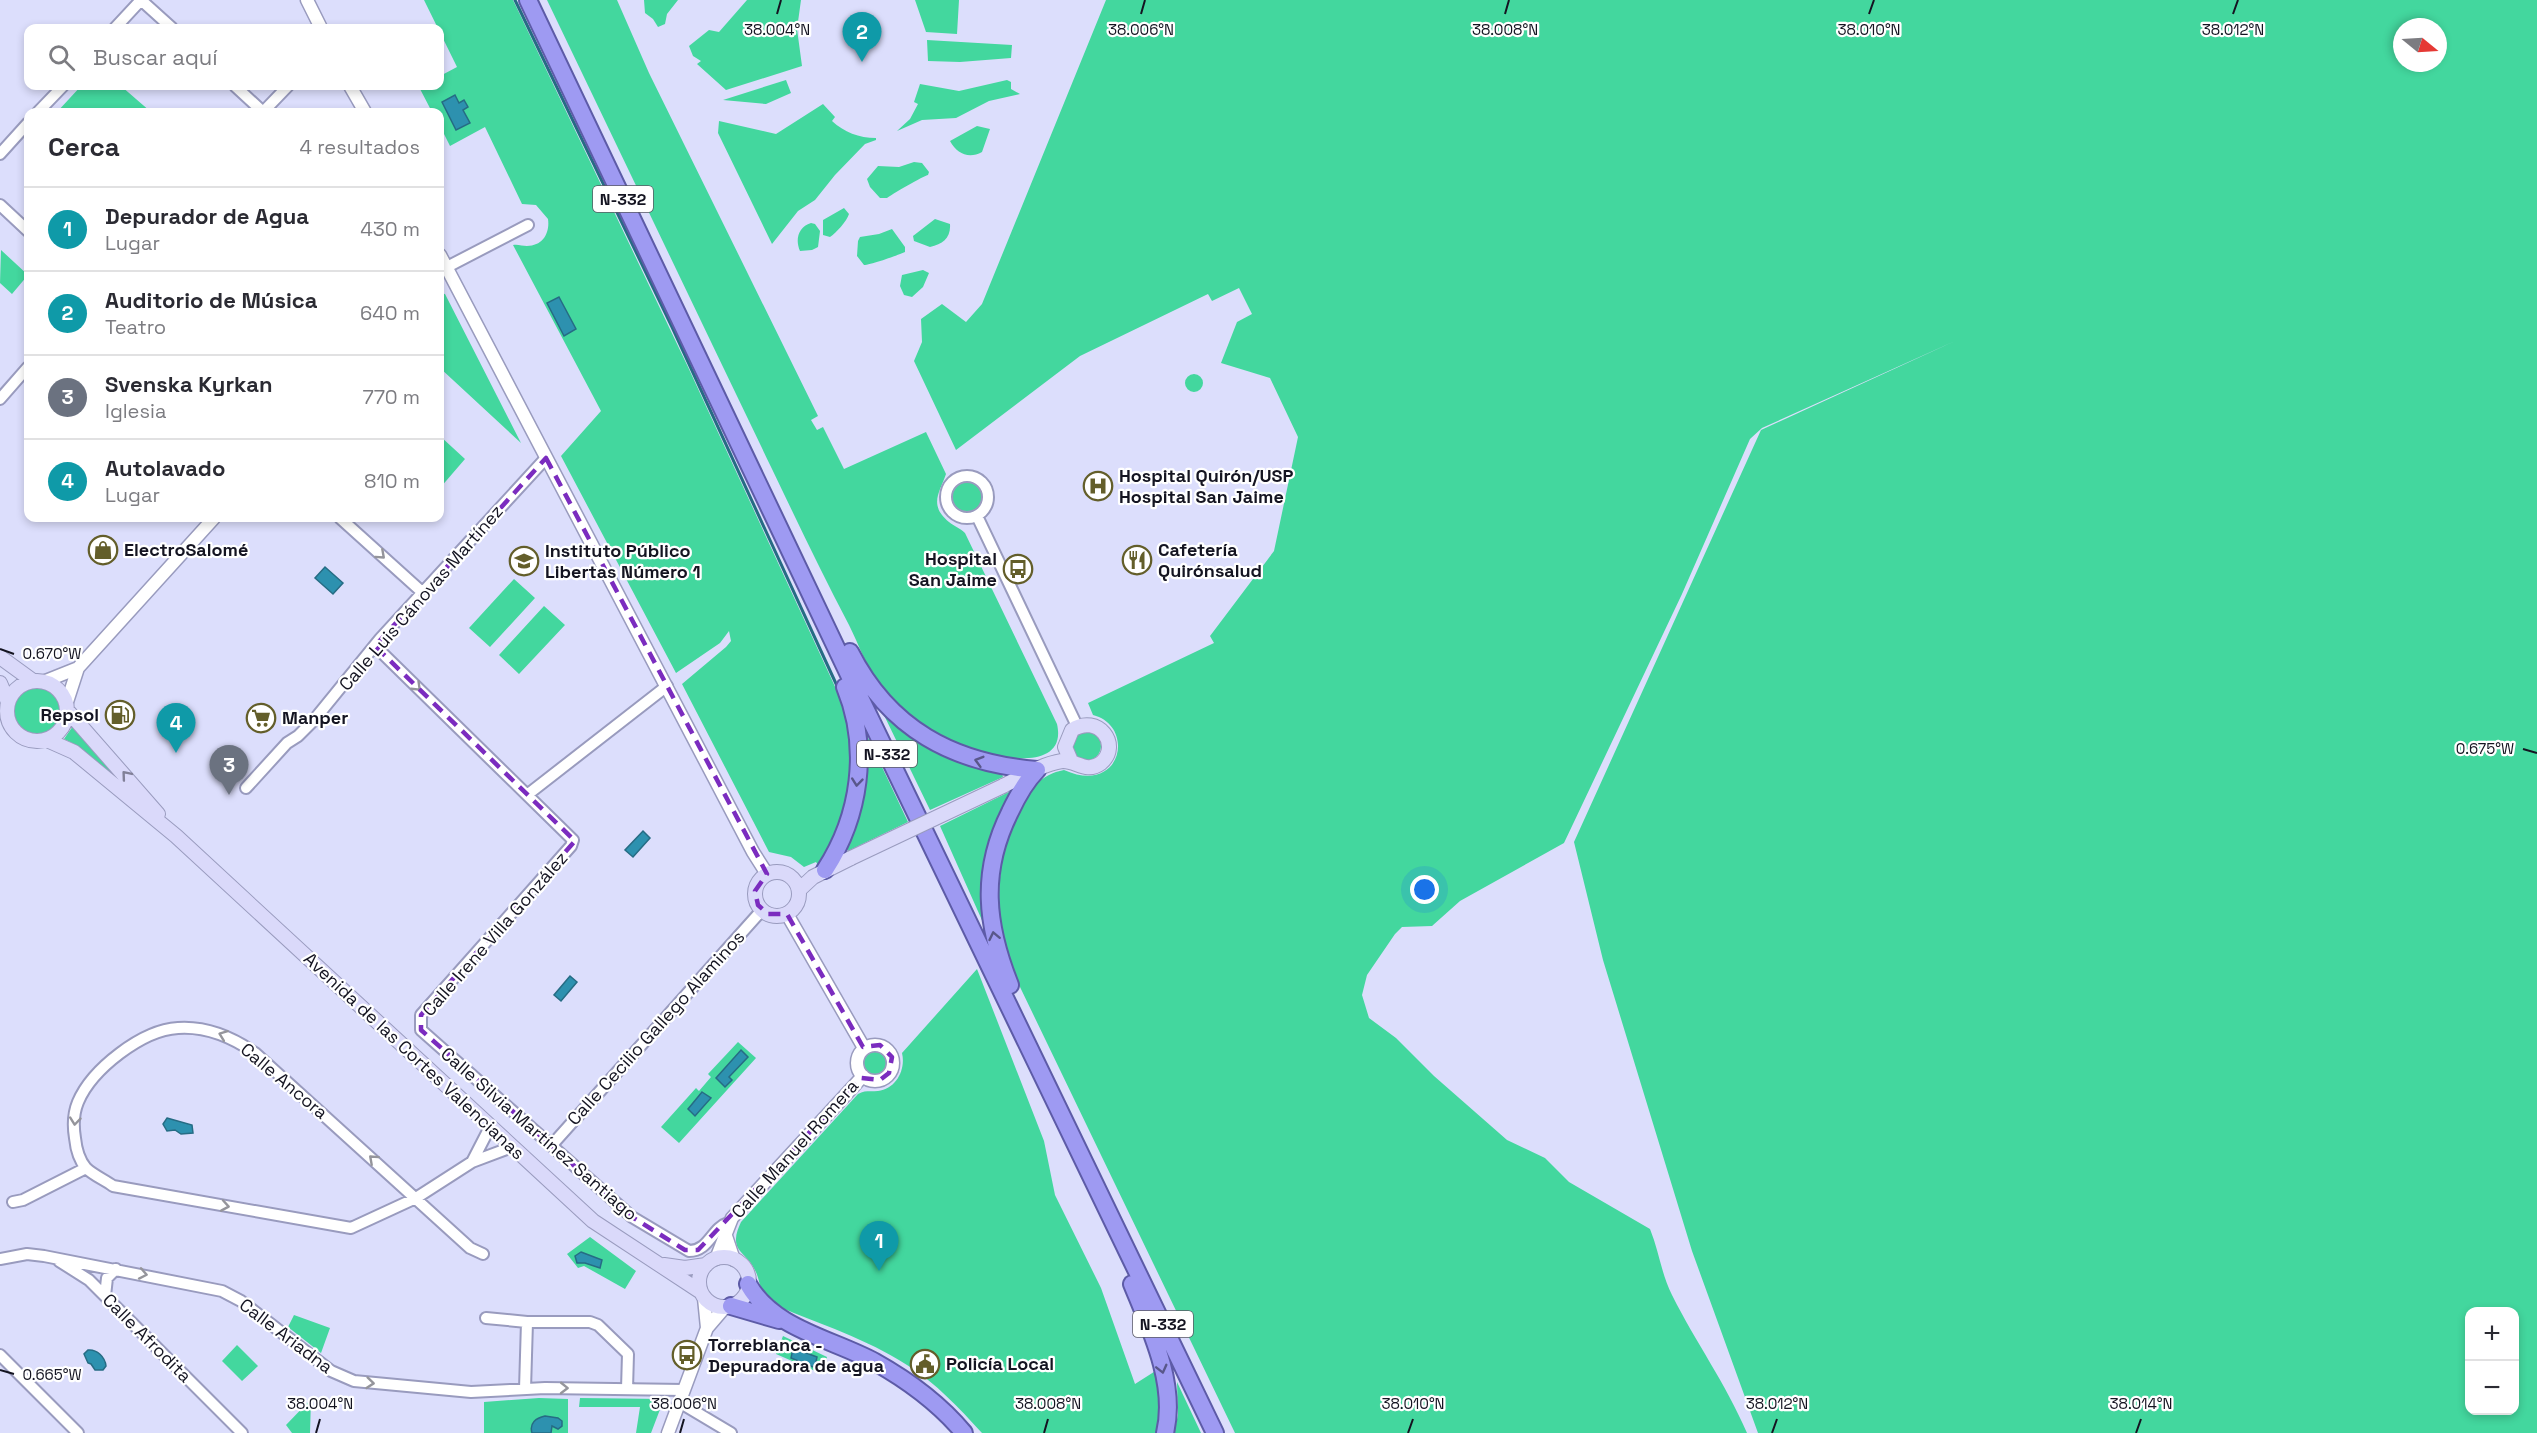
<!DOCTYPE html>
<html lang="es">
<head>
<meta charset="utf-8">
<style>
	:root { --surface:#fff; --page:#f7f7f7; --text:#2b2b33; --muted:#7c7c81; --line:#e1e1e2; --accent:#0f766e }
	body { margin:0; font-family:"Space Grotesk",sans-serif; background:var(--page); color:var(--text) }
	.controls { position:absolute; right:18px; bottom:18px; display:grid; overflow:hidden; border-radius:12px; box-shadow:0 3px 9px #0003 }
	.controls button { width:54px; height:54px; display:grid; place-items:center; padding:0; border:0; border-bottom:2px solid var(--line); background:var(--surface); color:var(--text); font:30px sans-serif }
	.compass { position:absolute; left:2393px; top:18px; width:54px; height:54px; border-radius:50%; background:var(--surface); box-shadow:0 3px 9px #0003; rotate:108deg }
	.you { position:absolute; left:1425px; top:890px; width:21px; height:21px; margin:-15px; border:4px solid #fff; border-radius:50%; background:#1a73e8; box-shadow:0 0 0 9px #1a73e833 }
	.badge { display:grid; place-items:center; width:39px; height:39px; border-radius:50%; background:var(--accent); color:#fff; font-size:20px; font-weight:700 }
	.pin { position:absolute; translate:-50% -50px; filter:drop-shadow(0 2px 3px #0008) }
	.pin::after { content:''; position:absolute; top:32px; width:21px; height:18px; background:inherit; clip-path:polygon(0 0,100% 0,50% 100%) }
	.list { margin:0; padding:0; list-style:none }
	h2 { display:flex; justify-content:space-between; align-items:center; height:78px; margin:0; padding:0 24px; font-size:26px }
	h2 small { font-size:20px; font-weight:400; color:var(--muted) }
	.list li { display:grid; grid-template-columns:39px 1fr auto; gap:18px; align-items:center; box-sizing:border-box; height:84px; padding:0 24px; border-top:2px solid var(--line) }
	.list b { display:block; font-size:22px; white-space:nowrap }
	.list p { margin:0; font-size:20px; white-space:nowrap; color:var(--muted) }
	.list em { font-size:20px; font-style:normal; color:var(--muted) }
	.icon { flex:none; width:33px; height:33px; fill:none; stroke:currentColor; stroke-width:2; stroke-linecap:round; stroke-linejoin:round }
	.map { position:relative; flex:none; width:2537px; height:1433px; overflow:hidden }
	.search { position:absolute; background:var(--surface); box-shadow:0 3px 9px #0003; left:24px; top:24px; width:420px; height:66px; display:flex; align-items:center; gap:15px; box-sizing:border-box; padding:0 21px; border-radius:12px; color:var(--muted); font-size:22px }
	.panel { position:absolute; background:var(--surface); box-shadow:0 3px 9px #0003; left:24px; top:108px; width:420px; height:414px; border-radius:12px }
	.map>svg:first-child { display:block }
	.green { fill:#43d79e; fill-rule:evenodd }
	.water { fill:#2d91af; stroke:#266c84; stroke-width:1.5 }
	.lines { fill:none; stroke-linecap:round; stroke-linejoin:round }
	.stream { stroke:#266c84; stroke-width:3 }
	.minor-casing { stroke:#999bbe; stroke-width:14 }
	.tertiary-casing { stroke:#999bbe; stroke-width:15 }
	.secondary-casing { stroke:#999bbe; stroke-width:16 }
	.trunk-casing { stroke:#5d5ba7; stroke-width:20 }
	.minor { stroke:#fff; stroke-width:10 }
	.tertiary { stroke:#fff; stroke-width:12 }
	.secondary { stroke:#dad9fa; stroke-width:14 }
	.trunk { stroke:#9e9af2; stroke-width:16 }
	.secondary-bridge-casing { stroke:#999bbe; stroke-width:16; stroke-linecap:butt }
	.secondary-bridge { stroke:#dad9fa; stroke-width:14 }
	.oneway { stroke:#95959b }
	.oneway2 { stroke:#59578a }
	.oneway3 { stroke:#818098 }
	.marked { fill:none; stroke:#7b2cbf; stroke-width:4.5; stroke-dasharray:12 8; stroke-linejoin:round }
	.ticks { fill:none; stroke:#141421; stroke-width:2 }
	.labels { text-anchor:middle; stroke-width:4.5; stroke-linejoin:round; paint-order:stroke }
	.shield { fill:#fff; stroke:#5a5a64; stroke-width:1.5 }
	.shield-label { font-size:16px; font-weight:bold; fill:#141421 }
	.poi-label { font-size:18px; font-weight:bold; fill:#141421; stroke:#fff; text-anchor:start }
	.street-label { font-size:18px; fill:#141421; stroke:#fff }
	.ticks-label { font-size:15px; text-anchor:middle; fill:#141421; stroke:#fff; stroke-width:4.5; stroke-linejoin:round; paint-order:stroke }
</style>
</head>
<body>
<div class="map">
<svg width="2537" height="1433" viewBox="0 0 2537 1433">
	<rect width="100%" height="100%" fill="#dcdefc"/>
	<path class="green" d="M424,0H513L688,367L843,704C850,739 855,775 845,810C841,827 830,845 822,861L818,865L816,862L804,867L791,857L769,852L682,684L726,647L731,641L729,631L720,643L676,673L561,456L601,411L513,245C518,244 522,246 527,246C543,246 550,233 548,219L536,205L522,204L485,127L450,146L440,126V112H432L419,87L440,86V76L457,67Z
		M547,0H617L649,73L818,416L811,420L817,430L823,427L844,469L926,432L946,474C940,492 928,505 949,522C954,526 960,528 965,533L1057,724C1069,777 983,756 959,745C929,732 901,714 881,687C867,669 859,645 849,625C822,574 797,521 772,469C697,313 622,156 547,0Z
		M644,0H678L667,14L665,24L658,27L653,19L645,13Z
		M747,0H801L797,29L802,66L726,90L697,64L701,61L693,56L689,46L709,30L719,32Z
		M915,0H959L957,34L926,32Z
		M1106,0H2537V1433H1758L1692,1251L1603,960L1574,842L1761,430L1955,341L1762,428L1750,439L1682,594L1564,843L1460,901L1432,926L1402,927L1395,934L1367,975L1362,995L1369,1018L1396,1038L1434,1076L1507,1140L1545,1158L1569,1182L1650,1229C1659,1251 1661,1273 1672,1295C1696,1343 1725,1382 1747,1433H1235L1020,987C1014,972 1005,955 1002,939C993,890 1002,781 1064,770C1122,796 1136,726 1093,715L1088,703L1214,643L1210,636L1274,551L1298,437L1270,378L1221,363L1237,322L1252,314L1239,288L1212,301L1208,294L1080,356L956,450L914,361L922,342L921,319L942,304L966,322L982,304ZM2402,27H2438V63H2402ZM2470,1312H2514V1410H2470Z
		M927,40L1012,45L1011,58L960,62L928,61Z
		M786,80L791,93L766,104L723,100Z
		M1007,80L1011,82V89L1020,94L989,101L956,118L922,120L897,131L910,119L918,104L914,102L920,84L959,91Z
		M81,86H121L151,112H57Z
		M823,104L835,117L832,121C844,132 859,138 876,138V140L865,144L835,175L815,200L798,211L772,244L718,133L719,121L776,134Z
		M977,126L990,129L982,152C969,159 957,154 950,141Z
		M914,162L922,163L929,172L928,175C925,175 889,196 887,198H880L870,187L867,179L878,166L899,167Z
		M844,208L849,214C847,221 836,233 830,237L823,235V220Z
		M935,219L950,224C951,238 943,244 930,247L914,241L913,236Z
		M811,223L815,224L820,231L818,247L812,250L800,251C795,240 798,227 811,223Z
		M892,229L905,247V252C898,255 871,265 864,265L857,256L858,241L860,237L879,234Z
		M1,250L28,275L12,294L0,283Z
		M923,270L929,273L923,287L912,297L904,295L900,286L902,275Z
		M440,293L445,294L521,443L440,368Z
		M1185 383a9 9 0 1 1 18 0a9 9 0 1 1-18 0Z
		M440,436L465,459L440,488Z
		M952 497a15 15 0 1 1 30 0a15 15 0 1 1-30 0Z
		M514,579L535,598L490,647L469,628Z
		M544,606L565,625L519,674L499,655Z
		M14 711a23 23 0 1 1 46 0a23 23 0 1 1-46 0Z
		M882,711C918,744 954,765 1002,774L1003,777L930,810Z
		M73,726L118,778L116,781L78,746L64,739Z
		M865,731L908,822L848,851L846,847Z
		M1073 746a14 14 0 1 1 28 0a14 14 0 1 1-28 0Z
		M1015,789L985,927L940,826Z
		M977,969L1044,1141L1055,1195L1101,1288L1135,1384L1157,1370L1162,1392L1158,1433H982C959,1408 936,1383 907,1365C867,1339 820,1324 777,1306C754,1290 764,1283 752,1265C748,1258 740,1253 737,1246C734,1237 738,1229 741,1222L858,1094C865,1090 870,1092 878,1091C896,1089 906,1070 902,1053Z
		M738,1042L756,1058L679,1143L661,1127L696,1088L699,1091L711,1077L708,1074Z
		M863 1063a12 12 0 1 1 24 0a12 12 0 1 1-24 0Z
		M590,1237L636,1271L625,1289L584,1266L578,1268L567,1254Z
		M294,1315L330,1328L321,1353L288,1327Z
		M783,1336L827,1357L822,1374L776,1354Z
		M237,1345L258,1366L242,1381L222,1361Z
		M1177,1382L1201,1433H1174L1178,1415Z
		M539,1398L568,1399V1433H484V1402Z
		M580,1398L664,1399L651,1433H636L640,1407H579Z
		M311,1399L310,1433H292L286,1425Z"/>
	<path class="water" d="M455,95L459,103L464,100L468,107L463,110L470,123L456,130L442,102Z
		M559,297L576,329L564,336L547,303Z
		M325,567L343,583L333,594L315,578Z
		M643,831L650,838L633,857L625,850Z
		M570,976L577,982L561,1001L554,995Z
		M741,1050L748,1057L729,1077L732,1080L725,1087L716,1078Z
		M702,1092L711,1098L695,1116L688,1109Z
		M167,1118L192,1125L193,1133L181,1134L175,1130L167,1131L163,1124Z
		M581,1252L602,1260L600,1268L585,1263H577L575,1256Z
		M793,1348L817,1357L815,1366L813,1367L791,1358Z
		M88,1350C97,1349 105,1357 106,1366L103,1370H95L91,1364L88,1363L84,1354Z
		M545,1416L558,1418L562,1421V1426L558,1429L552,1426L551,1433H532C529,1423 536,1418 545,1416Z"/>
	<g class="lines">
		<path class="stream" d="M515,0L672,327L838,688"/>
		<g class="minor-casing">
			<path id="minor" d="M115,28L141,0L172,28
				M235,86L263,112
				M38,112L63,86
				M263,112L288,86
				M0,154L28,123
				M0,205L28,231
				M447,267L528,225
				M0,399L28,367
				M946 497a21 21 0 1 1 42 0a21 21 0 1 1-42 0Z
				M977,516L1077,726
				M340,518L422,592
				M375,646L573,840L571,846L421,1015V1030L632,1217L689,1251C709,1251 712,1228 728,1223
				M246,788L287,743L298,736L314,720L380,639L546,458
				M527,795L667,686
				M551,1146L762,910
				M472,1162L490,1127
				M13,1202L23,1200L86,1168
				M483,1254L470,1248L255,1053C232,1037 207,1026 178,1028C142,1030 92,1069 78,1102C73,1114 73,1126 75,1138C76,1148 79,1160 86,1168C93,1175 105,1180 113,1186L351,1228L416,1198L472,1162L512,1147
				M0,1259L27,1254L44,1256L222,1291L241,1301L331,1371L354,1381L471,1392L545,1388L684,1390
				M59,1261L89,1280L242,1433
				M105,1296L107,1278L116,1269
				M486,1318L527,1322H590L598,1325L628,1354L627,1389
				M0,1355L78,1433
				M525,1389L527,1322
				M679,1402L731,1433"/>
		</g>
		<g class="tertiary-casing">
			<path id="tertiary" d="M307,0L321,28
				M350,86L365,112
				M440,255L753,852L767,874
				M43,682L78,668L214,518
				M66,705L78,668
				M787,914L864,1048
				M857 1063a18 18 0 1 1 36 0a18 18 0 1 1-36 0Z
				M726,1236L734,1260
				M716,1259L732,1218L863,1076
				M704,1298L707,1328
				M668,1433L707,1328L725,1307"/>
		</g>
		<g class="secondary-casing">
			<path id="secondary" d="M0,657L33,681
				M7 711a30 30 0 1 1 60 0a30 30 0 1 1-60 0Z
				M0,683L8,702
				M67,710L158,814
				M47,740L74,752L176,836L593,1221L701,1292
				M1003,786C1021,777 1042,764 1062,761C1076,760 1086,774 1101,763C1122,745 1098,713 1072,730L1065,747L1071,761
				M755 894a22 22 0 1 1 44 0a22 22 0 1 1-44 0Z
				M799,890L813,877L851,858
				M699 1282a25 25 0 1 1 50 0a25 25 0 1 1-50 0Z
				M664,1265L685,1268L706,1265"/>
		</g>
		<g class="trunk-casing">
			<path id="trunk" d="M528,0L851,679L1215,1433
				M850,652C889,729 953,763 1037,770
				M825,870C860,816 870,748 845,687
				M1010,985C986,925 980,872 1010,812C1017,797 1025,782 1037,770
				M748,1284C773,1329 833,1339 875,1362C909,1381 939,1403 964,1433
				M1132,1284C1150,1328 1177,1384 1165,1433
				M731,1306L779,1320"/>
		</g>
		<use href="#minor" class="minor"/>
		<use href="#tertiary" class="tertiary"/>
		<use href="#secondary" class="secondary"/>
		<use href="#trunk" class="trunk"/>
		<g class="secondary-bridge-casing">
			<path id="secondary-bridge" d="M851,858L1003,786"/>
		</g>
		<use href="#secondary-bridge" class="secondary-bridge"/>
	</g>
	<defs><path id="oneway-chevron" d="M-2-3.5L2.5 0L-2 3.5" fill="none" stroke-width="1.6" stroke-linecap="round" stroke-linejoin="round" transform="scale(1.5)"/></defs>
	<g class="oneway">
		<use href="#oneway-chevron" transform="translate(381 555) rotate(42)"/>
		<use href="#oneway-chevron" transform="translate(417 687) rotate(44)"/>
		<use href="#oneway-chevron" transform="translate(223 1035) rotate(-159)"/>
		<use href="#oneway-chevron" transform="translate(75 1121) rotate(96)"/>
		<use href="#oneway-chevron" transform="translate(373 1159) rotate(-138)"/>
		<use href="#oneway-chevron" transform="translate(225 1206) rotate(10)"/>
		<use href="#oneway-chevron" transform="translate(143 1274) rotate(11)"/>
		<use href="#oneway-chevron" transform="translate(370 1383) rotate(6)"/>
		<use href="#oneway-chevron" transform="translate(564 1388) rotate(1)"/>
	</g>
	<g class="oneway2">
		<use href="#oneway-chevron" transform="translate(979 761) rotate(-164)"/>
		<use href="#oneway-chevron" transform="translate(857 782) rotate(96)"/>
		<use href="#oneway-chevron" transform="translate(994 936) rotate(-102)"/>
		<use href="#oneway-chevron" transform="translate(1162 1369) rotate(76)"/>
	</g>
	<use class="oneway3" href="#oneway-chevron" transform="translate(126 775) rotate(-130)"/>
	<path class="marked" d="M546,458L767,874L755,891L758,905L768,914H787L863,1047L880,1045L892,1057L889,1073L880,1080L861,1078L698,1250H685L632,1217L421,1030V1015L575,841L375,646Z"/>
	<path class="ticks" d="M777,14L781,0M1141,14L1145,0M1505,14L1509,0M1869,14L1874,0M2233,14L2238,0M0,649L14,654M2523,749L2537,753M0,1370L14,1374M316,1433L320,1419M680,1433L684,1419M1044,1433L1048,1419M1408,1433L1413,1419M1772,1433L1777,1419M2136,1433L2141,1419"/>
	<defs>
		<g id="hospital-ring" transform="scale(1.5)"><circle r="9.5" fill="#fff" stroke="#635e2a" stroke-width="1.5"/><path d="M-5-5h3v3.5h4V-5h3V5h-3V1.5h-4V5h-3Z" fill="#635e2a"/></g>
		<g id="shop-ring" transform="scale(1.5)"><circle r="9.5" fill="#fff" stroke="#635e2a" stroke-width="1.5"/><path d="M-5-2.5h2.3a2.7 3.5 0 0 1 5.4 0H5L5.5 6h-11ZM-1.5-2.5h3a1.5 2.3 0 0 0-3 0Z" fill="#635e2a"/></g>
		<g id="restaurant-ring" transform="scale(1.5)"><circle r="9.5" fill="#fff" stroke="#635e2a" stroke-width="1.5"/><path d="M-5-6h1v4h1v-4h1v4h1v-4h1v5L-1.5 .5V6h-2V.5L-5-1ZM5-6V6H3V1.5H1.5Q1.5-4 5-6Z" fill="#635e2a"/></g>
		<g id="school-ring" transform="scale(1.5)"><circle r="9.5" fill="#fff" stroke="#635e2a" stroke-width="1.5"/><path d="M0-5L7-2L0 1L-7-2ZM-4 1L0 2.5L4 1V4Q0 6-4 4Z" fill="#635e2a"/></g>
		<g id="bus-ring" transform="scale(1.5)"><circle r="9.5" fill="#fff" stroke="#635e2a" stroke-width="1.5"/><path d="M-5-6H5V4H4V6H2V4H-2V6H-4V4H-5ZM-3.5-4V0h7V-4ZM-3.5 1.2v1.5H-2V1.2ZM2 1.2v1.5H3.5V1.2Z" fill="#635e2a"/></g>
		<g id="fuel-ring" transform="scale(1.5)"><circle r="9.5" fill="#fff" stroke="#635e2a" stroke-width="1.5"/><path d="M-5.5-6h7V0h2V4h1.3V-2.5L3-4.5l.8-.8L6-3V5H2.5V1h-1V6h-7ZM-4.2-4.7v3.2H.2V-4.7Z" fill="#635e2a"/></g>
		<g id="supermarket-ring" transform="scale(1.5)"><circle r="9.5" fill="#fff" stroke="#635e2a" stroke-width="1.5"/><path d="M-6-5.5h2.5l.6 2H6L4.5 2H-2.5L-4.4-4H-6ZM-1.5 3.2a1.3 1.3 0 1 0 .1 0ZM3 3.2a1.3 1.3 0 1 0 .1 0Z" fill="#635e2a"/></g>
		<g id="civic-ring" transform="scale(1.5)"><circle r="9.5" fill="#fff" stroke="#635e2a" stroke-width="1.5"/><path d="M-.6-6.5H3V-4.5H.6V-3L4-1V1h2V6H-6V1h2V-1L-.6-3ZM-1.2 2.5V6h2.4V2.5Z" fill="#635e2a"/></g>
	</defs>
	<g fill-rule="evenodd">
		<use href="#hospital-ring" x="1098" y="486"/>
		<use href="#shop-ring" x="103" y="550"/>
		<use href="#restaurant-ring" x="1137" y="560"/>
		<use href="#school-ring" x="524" y="561"/>
		<use href="#bus-ring" x="1018" y="569"/>
		<use href="#fuel-ring" x="120" y="715"/>
		<use href="#supermarket-ring" x="261" y="718"/>
		<use href="#bus-ring" x="687" y="1355"/>
		<use href="#civic-ring" x="925" y="1364"/>
	</g>
	<g class="labels">
		<g class="shield">
			<rect x="593" y="186" width="60" height="26" rx="4.5"/>
			<rect x="857" y="741" width="60" height="26" rx="4.5"/>
			<rect x="1133" y="1311" width="60" height="26" rx="4.5"/>
		</g>
		<g class="shield-label">
			<text x="623" y="205">N-332</text>
			<text x="887" y="760">N-332</text>
			<text x="1163" y="1330">N-332</text>
		</g>
		<g class="poi-label">
			<text x="1119" y="482">Hospital Quirón/USP<tspan x="1119" dy="21">Hospital San Jaime</tspan></text>
			<text x="124" y="556">ElectroSalomé</text>
			<text x="1158" y="556">Cafetería<tspan x="1158" dy="21">Quirónsalud</tspan></text>
			<text x="545" y="557">Instituto Público<tspan x="545" dy="21">Libertas Número 1</tspan></text>
			<text x="997" y="565" text-anchor="end">Hospital<tspan x="997" dy="21">San Jaime</tspan></text>
			<text x="99" y="721" text-anchor="end">Repsol</text>
			<text x="282" y="724">Manper</text>
			<text x="708" y="1351">Torreblanca -<tspan x="708" dy="21">Depuradora de agua</tspan></text>
			<text x="946" y="1370">Policía Local</text>
		</g>
		<g class="street-label">
			<text transform="translate(421 598) rotate(-49)" y="6">Calle Luis Cánovas Martínez</text>
			<text transform="translate(495 934) rotate(-49)" y="6">Calle Irene Villa González</text>
			<text transform="translate(656 1028) rotate(-48)" y="6">Calle Cecilio Gallego Alaminos</text>
			<text transform="translate(414 1056) rotate(43)" y="6">Avenida de las Cortes Valencianas</text>
			<text transform="translate(284 1081) rotate(40)" y="6">Calle Ancora</text>
			<text transform="translate(539 1134) rotate(41)" y="6">Calle Silvia Martínez Santiago</text>
			<text transform="translate(795 1149) rotate(-48)" y="6">Calle Manuel Romera</text>
			<text transform="translate(286 1336) rotate(37)" y="6">Calle Ariadna</text>
			<text transform="translate(147 1338) rotate(45)" y="6">Calle Afrodita</text>
		</g>
	</g>
	<g class="ticks-label">
		<text x="777" y="35">38.004°N</text>
		<text x="1141" y="35">38.006°N</text>
		<text x="1505" y="35">38.008°N</text>
		<text x="1869" y="35">38.010°N</text>
		<text x="2233" y="35">38.012°N</text>
		<text x="52" y="659">0.670°W</text>
		<text x="2485" y="754">0.675°W</text>
		<text x="52" y="1380">0.665°W</text>
		<text x="1777" y="1409">38.012°N</text>
		<text x="320" y="1409">38.004°N</text>
		<text x="684" y="1409">38.006°N</text>
		<text x="1048" y="1409">38.008°N</text>
		<text x="1413" y="1409">38.010°N</text>
		<text x="2141" y="1409">38.014°N</text>
	</g>
</svg>
<div class="controls">
<button>+</button>
<button>−</button>
</div>
<svg class="compass" viewBox="-18 -18 36 36"><path d="M0-13l5 13h-10z" fill="#e53935"/><path d="M0 13l5-13h-10z" fill="#7c7c81"/></svg>
<div class="you"></div>
<div class="pin badge" style="left:879px;top:1271px;background:#0f9aa8">1</div>
<div class="pin badge" style="left:862px;top:62px;background:#0f9aa8">2</div>
<div class="pin badge" style="left:229px;top:795px;background:#6b7280">3</div>
<div class="pin badge" style="left:176px;top:753px;background:#0f9aa8">4</div>
<div class="search"><svg class="icon" aria-label="search" viewBox="0 0 24 24"><circle cx="10" cy="10" r="6"/><path d="M15 15l6 6"/></svg>Buscar aquí</div>
<section class="panel">
<h2>Cerca<small>4 resultados</small></h2>
<ul class="list">
<li><span class="badge" style="background:#0f9aa8">1</span><div><b>Depurador de Agua</b><p>Lugar</p></div><em>430 m</em></li>
<li><span class="badge" style="background:#0f9aa8">2</span><div><b>Auditorio de Música</b><p>Teatro</p></div><em>640 m</em></li>
<li><span class="badge" style="background:#6b7280">3</span><div><b>Svenska Kyrkan</b><p>Iglesia</p></div><em>770 m</em></li>
<li><span class="badge" style="background:#0f9aa8">4</span><div><b>Autolavado</b><p>Lugar</p></div><em>810 m</em></li>
</ul>
</section>
</div>
</body>
</html>
